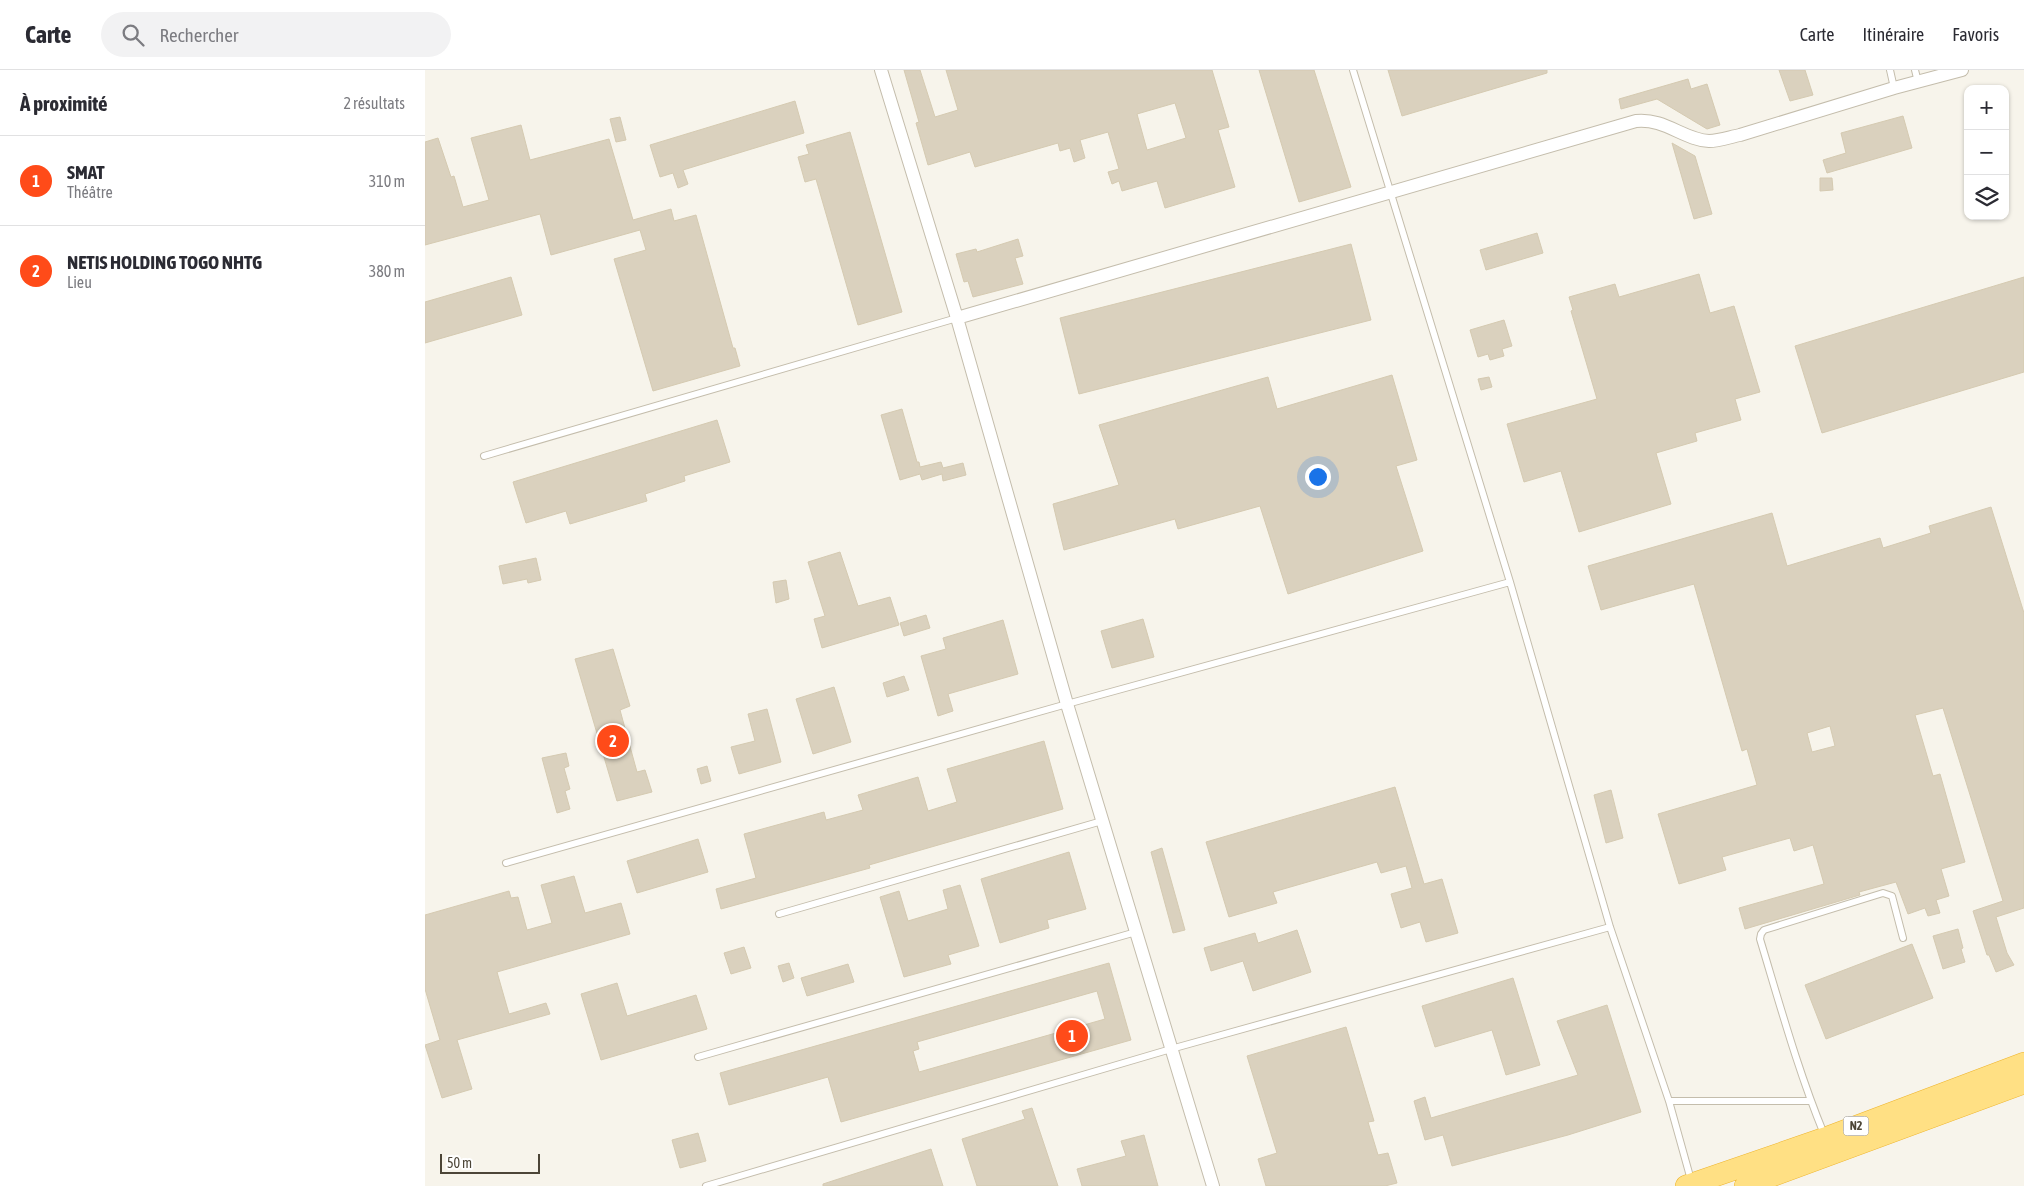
<!DOCTYPE html>
<html lang="fr">
<head>
<meta charset="utf-8">
<style>
	:root { --surface:#fff; --page:#f2f2f3; --text:#2b2b33; --muted:#7c7c81; --line:#e1e1e2; --accent:#ff4b19 }
	body { margin:0; font-family:"Asap Condensed",sans-serif; background:var(--page); color:var(--text) }
	.controls { position:absolute; right:15px; top:15px; display:grid; overflow:hidden; border-radius:10px; box-shadow:0 1px 4px #0004 }
	.controls button { width:45px; height:45px; display:grid; place-items:center; padding:0; border:0; border-bottom:1px solid var(--line); background:var(--surface); color:var(--text); font:25px sans-serif }
	.scale { position:absolute; left:15px; bottom:12px; width:100px; box-sizing:border-box; padding-left:5px; border:2px solid #4c4537; border-top:0; font-size:14px; line-height:18px; white-space:nowrap; color:#4c4537; -webkit-text-stroke:4px #fff; paint-order:stroke }
	.you { position:absolute; left:892px; top:406px; width:18px; height:18px; margin:-12px; border:4px solid #fff; border-radius:50%; background:#1a73e8; box-shadow:0 0 0 8px #1a73e833 }
	.badge { display:grid; place-items:center; width:32px; height:32px; border-radius:50%; background:var(--accent); color:#fff; font-size:16px; font-weight:700 }
	.pin { position:absolute; translate:-50% -50%; border:2px solid #fff; box-shadow:0 1px 5px #0006 }
	.list { margin:0; padding:0; list-style:none }
	h2 { display:flex; justify-content:space-between; align-items:center; height:65px; margin:0; padding:0 20px; font-size:21px }
	h2 small { font-size:16px; font-weight:400; color:var(--muted) }
	.list li { display:grid; grid-template-columns:32px 1fr auto; gap:15px; align-items:center; box-sizing:border-box; height:90px; padding:0 20px; border-top:1px solid var(--line) }
	.list b { display:block; font-size:19px; white-space:nowrap }
	.list p { margin:0; font-size:16px; white-space:nowrap; color:var(--muted) }
	.list em { font-size:16px; font-style:normal; color:var(--muted) }
	.icon { flex:none; width:28px; height:28px; fill:none; stroke:currentColor; stroke-width:2; stroke-linecap:round; stroke-linejoin:round }
	.map { position:relative; flex:none; width:1599px; height:1116px; overflow:hidden }
	header { display:flex; align-items:center; gap:30px; box-sizing:border-box; height:70px; padding:0 25px; background:var(--surface); border-bottom:1px solid var(--line) }
	header strong { font-size:24px }
	nav { display:flex; gap:28px; margin-inline-start:auto; font-size:18px }
	.search { width:350px; height:45px; background:var(--page); display:flex; align-items:center; gap:12px; box-sizing:border-box; padding:0 18px; border-radius:28px; color:var(--muted); font-size:19px }
	main { display:flex }
	aside { flex:1; background:var(--surface) }
	.map>svg:first-child { display:block }
	.building { fill:#dad1be; stroke:#d5cab1; fill-rule:evenodd }
	.lines { fill:none; stroke-linecap:round; stroke-linejoin:round }
	.service-casing { stroke:#c4bdac; stroke-width:8 }
	.minor-casing { stroke:#c4bdac; stroke-width:14 }
	.trunk-casing { stroke:#eeb42d; stroke-width:22 }
	.service { stroke:#fff; stroke-width:6 }
	.minor { stroke:#fff; stroke-width:12 }
	.trunk { stroke:#ffe084; stroke-width:21 }
	.labels { text-anchor:middle; stroke-width:5; stroke-linejoin:round; paint-order:stroke }
	.shield { fill:#fff; stroke:#827d73; stroke-width:1 }
	.shield-label { font-size:12px; font-weight:bold; fill:#4c4537 }
</style>
</head>
<body>
<header>
<strong>Carte</strong>
<div class="search"><svg class="icon" aria-label="search" viewBox="0 0 24 24"><circle cx="10" cy="10" r="6"/><path d="M15 15l6 6"/></svg>Rechercher</div>
<nav><a>Carte</a><a>Itinéraire</a><a>Favoris</a></nav>
</header>
<main>
<aside>
<h2>À proximité<small>2 résultats</small></h2>
<ul class="list">
<li><span class="badge">1</span><div><b>SMAT</b><p>Théâtre</p></div><em>310 m</em></li>
<li><span class="badge">2</span><div><b>NETIS HOLDING TOGO NHTG</b><p>Lieu</p></div><em>380 m</em></li>
</ul>
</aside>
<div class="map">
<svg width="1599" height="1116" viewBox="0 0 1599 1116">
	<rect width="100%" height="100%" fill="#f7f4eb"/>
	<path class="building" d="M479,0H495L510,47L533,40L521,0H787L804,57L793,60L810,117L740,138L732,111L697,121L694,111L687,114L683,102L694,99L683,62L655,70L660,88L649,92L645,78L635,81L633,73L550,97L545,82L503,95L491,53L494,52ZM750,33L761,68L722,80L712,44Z
		M834,0H889L926,117L874,132Z
		M963,0H1122V3L977,46Z
		M1354,0H1380L1388,25L1365,31Z
		M1263,9L1266,19L1282,14L1295,55L1282,59L1232,29L1196,39L1194,29Z
		M370,31L379,63L258,100L263,114L253,118L248,103L235,107L225,75Z
		M1478,46L1487,78L1402,103L1398,90L1421,83L1416,63Z
		M195,47L201,70L191,72L185,49Z
		M96,55L105,90L184,69L208,150L246,139L249,151L271,145L308,278H310L315,296L228,321L189,189L221,180L215,160L126,185L115,144L0,175V72L13,68L26,107L29,106L38,137L64,130L46,68Z
		M425,62L477,242L433,255L391,109L380,112L373,87L384,84L381,75Z
		M1247,73L1270,86L1287,144L1269,149Z
		M1395,108H1407L1408,120L1395,121Z
		M1112,163L1118,183L1061,200L1055,180Z
		M593,169L598,186L590,188L598,214L548,227L543,211L539,212L531,184L551,179L552,182Z
		M926,174L946,250L654,324L635,248Z
		M1274,204L1285,243L1309,236L1335,322L1310,329L1316,350L1270,363L1272,371L1231,383L1246,434L1154,462L1136,401L1099,412L1082,354L1172,329L1146,241L1148,240L1144,227L1190,214L1194,227Z
		M86,207L97,245L0,273V232Z
		M1599,207V302L1397,363L1370,276Z
		M1079,250L1087,276L1077,279L1079,286L1065,290L1063,284L1053,287L1045,260Z
		M967,305L992,390L971,396L998,481L863,524L835,436L753,459L750,449L639,480L628,434L694,415L674,355L843,307L852,339Z
		M1064,307L1067,317L1056,320L1053,309Z
		M477,339L492,392H494L495,397L516,392L518,398L538,393L541,405L518,411L517,404L497,410L495,404L475,410L456,345Z
		M292,350L305,392L259,406L260,411L220,424L222,431L145,454L141,441L101,453L88,412Z
		M1566,437L1599,543V838L1571,847L1582,883L1589,895L1571,902L1564,885H1562L1548,841L1578,831L1518,638L1490,645L1508,706L1515,704L1540,792L1516,799L1524,826L1511,830L1515,843L1503,846L1500,838L1483,844L1471,812L1434,822L1435,825L1320,859L1314,838L1399,814L1388,775L1369,781L1365,768L1297,787L1301,800L1254,814L1233,744L1332,715L1322,679L1317,681L1269,514L1176,540L1163,496L1347,443L1362,496L1455,468L1458,478L1506,463L1504,456ZM1405,656L1410,676L1387,682L1382,663Z
		M415,482L433,536L465,527L474,555L397,578L389,549L400,546L383,492Z
		M111,488L116,510L103,513L102,509L78,514L74,496Z
		M361,510L364,529L351,533L348,512Z
		M501,545L505,558L479,566L475,553Z
		M718,549L729,587L687,598L676,561Z
		M578,550L593,604L523,624L528,641L513,646L496,586L521,579L518,568Z
		M188,579L205,636L195,640L212,702L220,700L227,722L192,731L150,589Z
		M479,606L484,620L462,627L458,613Z
		M409,617L426,672L388,684L371,629Z
		M342,639L356,692L314,704L306,677L330,671L323,644Z
		M619,671L638,739L444,795L445,798L296,839L291,819L331,808L319,764L399,742L401,750L438,740L433,725L493,707L503,741L532,732L522,699Z
		M141,683L144,696L139,698L145,719L140,721L145,739L132,743L117,688Z
		M282,696L286,711L276,714L272,699Z
		M970,717L999,814L1017,809L1033,863L1001,872L995,852L976,858L966,824L987,818L981,796L956,803L952,792L848,822L852,833L804,847L781,772Z
		M1186,720L1198,768L1181,773L1169,725Z
		M273,769L283,802L212,823L202,791Z
		M737,778L760,860L748,863L726,782Z
		M644,782L661,839L622,850L624,858L575,873L556,809Z
		M149,806L160,843L196,833L205,864L72,902L84,944L121,933L125,944L32,970L47,1019L17,1028L0,975L15,970L0,919V845L84,821L86,828L93,827L102,860L127,853L116,815Z
		M535,815L554,876L523,885L526,894L479,907L455,827L474,821L483,851L523,839L518,820Z
		M1533,859L1538,878L1536,879L1540,892L1518,899L1508,866Z
		M872,860L886,902L828,921L818,891L786,901L779,878L830,863L833,873Z
		M1487,874L1508,928L1401,969L1380,915Z
		M319,877L326,898L306,904L299,883Z
		M364,893L369,908L358,912L353,896Z
		M684,893L706,970L416,1052L403,1007L304,1035L295,1003ZM672,921L680,949L494,1002L488,981L494,979L492,972Z
		M423,894L429,912L382,926L376,908Z
		M1088,908L1115,995L1081,1005L1067,960L1010,977L997,936Z
		M192,913L202,946L271,925L282,959L176,990L156,924Z
		M1182,935L1216,1042L1143,1065L1027,1096L1018,1065L1000,1070L989,1031L1000,1027L1006,1048L1153,1005L1132,951Z
		M921,957L949,1051L943,1052L953,1085L963,1083L972,1113L960,1116H841L833,1089L852,1083L822,986Z
		M607,1038L633,1116H552L537,1069L600,1049L597,1041Z
		M273,1063L281,1091L255,1098L247,1070Z
		M719,1065L733,1116H657L652,1099L701,1086L696,1071Z
		M506,1079L518,1116H398V1114Z"/>
	<g class="lines">
		<g class="service-casing">
			<path id="service" d="M928,0L1085,512L1185,857L1244,1031L1266,1110
				M1465,0L1469,18
				M1490,0L1493,12
				M59,386L532,248
				M81,793L642,634L1085,512
				M354,844L677,751
				M273,987L711,862
				M1244,1031H1385
				M1399,1064C1373,1001 1355,935 1335,869L1336,864L1339,860L1458,823L1467,826L1478,868
				M281,1116L746,979L1185,857"/>
		</g>
		<g class="minor-casing">
			<path id="minor" d="M456,0L532,248L642,634L788,1116
				M532,248L1211,51C1240,48 1259,70 1284,71C1294,71 1305,67 1315,65L1469,18L1537,0"/>
		</g>
		<g class="trunk-casing">
			<path id="trunk" d="M1261,1116L1400,1068L1599,993
				M1320,1116L1599,1013"/>
		</g>
		<use href="#service" class="service"/>
		<use href="#minor" class="minor"/>
		<use href="#trunk" class="trunk"/>
	</g>
	<g class="labels">
		<rect class="shield" x="1418.5" y="1046.5" width="25" height="19" rx="4"/>
		<g class="shield-label">
			<text x="1431" y="1060">N2</text>
		</g>
	</g>
</svg>
<div class="controls">
<button>+</button>
<button>−</button>
<button><svg class="icon" aria-label="layers" viewBox="0 0 24 24"><path d="M12 4l9 5-9 5-9-5zM3 14l9 5 9-5"/></svg></button>
</div>
<div class="scale">50 m</div>
<div class="you"></div>
<div class="pin badge" style="left:647px;top:966px">1</div>
<div class="pin badge" style="left:188px;top:671px">2</div>
</div>
</main>
</body>
</html>
